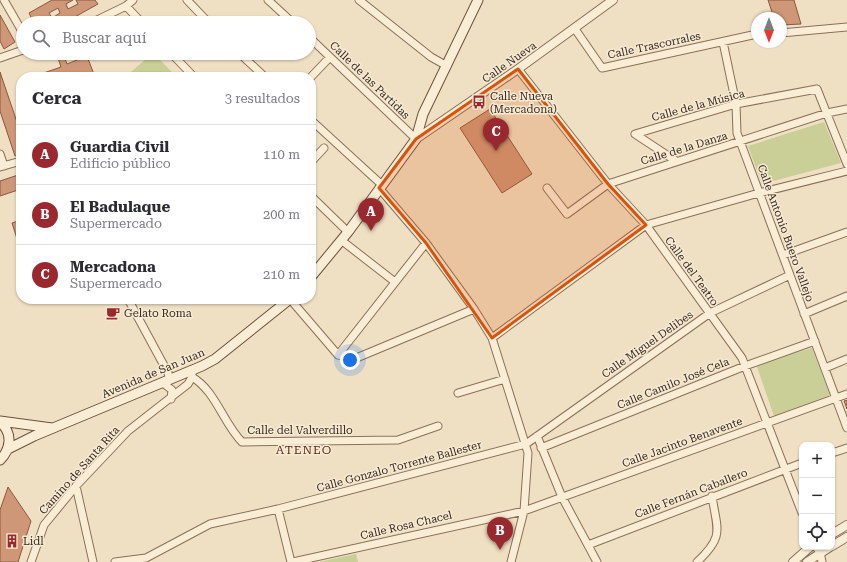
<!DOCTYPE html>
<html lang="es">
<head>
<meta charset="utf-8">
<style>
	:root { --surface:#fff; --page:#f2f2f3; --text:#2b2b33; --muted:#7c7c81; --line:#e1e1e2; --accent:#9a282f }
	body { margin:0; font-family:"Roboto Serif",serif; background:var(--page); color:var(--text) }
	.controls { position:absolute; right:12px; bottom:12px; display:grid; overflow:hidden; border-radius:8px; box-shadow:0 1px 3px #0004 }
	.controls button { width:36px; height:36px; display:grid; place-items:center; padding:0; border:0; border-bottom:1px solid var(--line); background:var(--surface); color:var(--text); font:20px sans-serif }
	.compass { position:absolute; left:751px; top:12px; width:36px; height:36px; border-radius:50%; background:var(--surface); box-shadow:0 1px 3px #0004; rotate:180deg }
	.you { position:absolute; left:350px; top:360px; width:14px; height:14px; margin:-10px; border:3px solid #fff; border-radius:50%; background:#1a73e8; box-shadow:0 0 0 6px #1a73e833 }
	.badge { display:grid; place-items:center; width:26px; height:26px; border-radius:50%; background:var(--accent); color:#fff; font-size:13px; font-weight:700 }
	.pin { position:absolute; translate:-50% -33px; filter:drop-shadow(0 1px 2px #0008) }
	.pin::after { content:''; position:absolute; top:21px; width:14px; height:12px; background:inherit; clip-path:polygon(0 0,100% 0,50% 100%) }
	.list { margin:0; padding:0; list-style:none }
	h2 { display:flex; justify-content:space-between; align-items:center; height:52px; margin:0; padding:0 16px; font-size:17px }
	h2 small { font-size:13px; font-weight:400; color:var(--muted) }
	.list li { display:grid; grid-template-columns:26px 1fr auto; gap:12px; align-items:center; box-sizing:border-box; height:60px; padding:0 16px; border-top:1px solid var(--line) }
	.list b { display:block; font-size:15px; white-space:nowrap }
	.list p { margin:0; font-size:13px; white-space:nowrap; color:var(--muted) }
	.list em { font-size:13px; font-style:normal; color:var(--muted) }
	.icon { flex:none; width:22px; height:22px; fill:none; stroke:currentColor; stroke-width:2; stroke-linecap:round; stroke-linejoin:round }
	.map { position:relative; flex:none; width:847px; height:562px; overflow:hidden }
	.search { position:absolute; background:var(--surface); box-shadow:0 1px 3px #0004; left:16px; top:16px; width:300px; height:44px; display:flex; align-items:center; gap:10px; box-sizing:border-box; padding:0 14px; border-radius:22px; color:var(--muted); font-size:15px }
	.panel { position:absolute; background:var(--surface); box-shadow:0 1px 3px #0004; left:16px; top:72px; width:300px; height:232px; border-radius:16px }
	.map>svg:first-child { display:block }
	.green { fill:#cace97 }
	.building { fill:#ce9778; stroke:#8a583e; fill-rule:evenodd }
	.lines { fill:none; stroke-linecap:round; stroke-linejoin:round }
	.minor-casing { stroke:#8a7059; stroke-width:9 }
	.tertiary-casing { stroke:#8a7059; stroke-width:10 }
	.secondary-casing { stroke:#6c513c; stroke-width:11 }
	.minor { stroke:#faedd6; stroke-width:7 }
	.tertiary { stroke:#faedd6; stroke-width:8 }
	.secondary { stroke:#faedd6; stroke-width:9 }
	.marked { fill:#d6540e; fill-opacity:0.2; stroke:#d6540e; stroke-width:3; stroke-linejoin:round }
	.labels { text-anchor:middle; stroke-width:3; stroke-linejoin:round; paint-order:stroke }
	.street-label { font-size:11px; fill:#39291e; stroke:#f6ead3 }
	.poi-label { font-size:11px; fill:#39291e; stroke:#f6ead3; text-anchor:start }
	.neighbourhood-label { font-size:12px; letter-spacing:1px; fill:#67271c; stroke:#f6ead3 }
</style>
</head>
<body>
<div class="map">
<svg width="847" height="562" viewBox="0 0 847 562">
	<rect width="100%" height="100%" fill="#efdfc3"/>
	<path class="green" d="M153,53L174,74L171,77H125Z
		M824,122L841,163L762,184L748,146Z
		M812,348L830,395L774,416L756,364Z
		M356,554L358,562H319Z"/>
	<path class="building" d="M52,0H73L66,4L68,9L78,4L76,0H95L98,4L64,23H34L29,13ZM58,8L60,13L52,18L49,13Z
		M768,0H794L801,24L781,25V18H774Z
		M0,15L15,42L4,49L0,41Z
		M64,56L67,64L87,56L95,77H32L61,67L58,58Z
		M0,72L21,134V154L15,156L0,111Z
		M490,109L532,174L502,193L460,128Z
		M21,174V189L0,196V181Z
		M21,220V245H19L12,223Z
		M847,400V409L844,401Z
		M8,487L31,521L18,562H0V510Z"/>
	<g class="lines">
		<g class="minor-casing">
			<path id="minor" d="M4,0L23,33
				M187,0L209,23
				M268,0L293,23
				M359,0L431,57L447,66
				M126,6L142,23
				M91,23L126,6L133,0
				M575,29L602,68L757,34
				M781,33L847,27
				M309,37L416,139
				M723,42L736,104L737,133L847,428
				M171,53L194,77
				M239,53L265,77
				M0,58L23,50
				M518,69L608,184L646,225L742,358L802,513
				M311,77L330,57
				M311,120L382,185
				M0,154L4,166
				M676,161L635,134L736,104L817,89L847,164
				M311,162L324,148
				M0,167L21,161
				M379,188L426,243L474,309L492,338L528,453L524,511L511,562
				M547,188L567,214L608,184L827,113L847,109
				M311,196L348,232
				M341,240L395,282
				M783,255L847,232
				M128,299L168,373L170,380
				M290,299L338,355L354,359L474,309
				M804,314L847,296
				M492,338L646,225L759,193L847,171
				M338,355L426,243
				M825,368L847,359
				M192,377C216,391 223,423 242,442L398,440L438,426
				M163,383L172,390L171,399
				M458,393L505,379
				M537,436L562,497L597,562
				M541,448L745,366L815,341
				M832,453L847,448
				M76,486L93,562
				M278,509L291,562
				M588,545L802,463
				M816,547L820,552L822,562
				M31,562L44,525L76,486L128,431L188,384L192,377V373
				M115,562L146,558L210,524L278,509L526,444L710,313L790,275
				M293,562L524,511L847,394
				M697,562C725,536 717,530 712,496"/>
		</g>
		<g class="tertiary-casing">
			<path id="tertiary" d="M416,139L518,69L613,0
				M832,534L847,525
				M832,546L847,537
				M793,562L810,547
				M807,562L830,547"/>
		</g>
		<g class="secondary-casing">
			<path id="secondary" d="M311,277L348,232L416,139L423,114L478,0
				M0,421L52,428
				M0,422C13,433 11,449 0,460
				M8,449L34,436L202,366L215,359L290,299"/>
		</g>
		<use href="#minor" class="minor"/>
		<use href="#tertiary" class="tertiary"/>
		<use href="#secondary" class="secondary"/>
	</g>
	<path class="marked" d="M518,69L608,184L646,225L492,338L426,243L379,188L416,139Z"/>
	<defs>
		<g id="bus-bare" transform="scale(1.08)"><path d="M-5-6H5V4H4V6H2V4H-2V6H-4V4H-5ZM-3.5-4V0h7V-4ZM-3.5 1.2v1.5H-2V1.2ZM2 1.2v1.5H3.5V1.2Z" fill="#9a282f" stroke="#f6ead3" stroke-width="2.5" paint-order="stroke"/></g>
		<g id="cafe-bare" transform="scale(1.08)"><path d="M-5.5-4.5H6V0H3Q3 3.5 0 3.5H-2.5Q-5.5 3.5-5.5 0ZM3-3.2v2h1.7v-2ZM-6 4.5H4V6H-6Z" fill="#9a282f" stroke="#f6ead3" stroke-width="2.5" paint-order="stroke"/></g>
		<g id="building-bare" transform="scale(1.08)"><path d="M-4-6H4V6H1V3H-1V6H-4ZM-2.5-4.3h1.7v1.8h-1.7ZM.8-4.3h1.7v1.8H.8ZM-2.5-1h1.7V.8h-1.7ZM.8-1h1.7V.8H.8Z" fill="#9a282f" stroke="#f6ead3" stroke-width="2.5" paint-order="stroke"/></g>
	</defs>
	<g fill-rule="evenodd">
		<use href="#bus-bare" x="479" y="102"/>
		<use href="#cafe-bare" x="113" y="313"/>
		<use href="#building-bare" x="12" y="541"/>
	</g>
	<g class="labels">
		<g class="street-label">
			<text transform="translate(654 45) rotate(-12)" y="4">Calle Trascorrales</text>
			<text transform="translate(509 62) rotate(-35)" y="4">Calle Nueva</text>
			<text transform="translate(370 80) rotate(44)" y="4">Calle de las Partidas</text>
			<text transform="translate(698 105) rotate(-15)" y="4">Calle de la Música</text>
			<text transform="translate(684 148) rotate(-17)" y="4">Calle de la Danza</text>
			<text transform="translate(786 233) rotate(70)" y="4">Calle Antonio Buero Vallejo</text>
			<text transform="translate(692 271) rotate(54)" y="4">Calle del Teatro</text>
			<text transform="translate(647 344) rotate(-35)" y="4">Calle Miguel Delibes</text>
			<text transform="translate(153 373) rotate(-23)" y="4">Avenida de San Juan</text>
			<text transform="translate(673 383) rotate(-22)" y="4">Calle Camilo José Cela</text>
			<text x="300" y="434">Calle del Valverdillo</text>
			<text transform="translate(682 442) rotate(-20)" y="4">Calle Jacinto Benavente</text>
			<text transform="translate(399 466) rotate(-15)" y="4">Calle Gonzalo Torrente Ballester</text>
			<text transform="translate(79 470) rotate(-48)" y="4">Camino de Santa Rita</text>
			<text transform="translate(691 493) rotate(-21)" y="4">Calle Fernán Caballero</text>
			<text transform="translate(406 525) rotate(-13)" y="4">Calle Rosa Chacel</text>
		</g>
		<g class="poi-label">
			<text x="490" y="100">Calle Nueva<tspan x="490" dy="13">(Mercadona)</tspan></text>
			<text x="124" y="317">Gelato Roma</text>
			<text x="23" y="545">Lidl</text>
		</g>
		<g class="neighbourhood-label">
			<text x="304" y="454">ATENEO</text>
		</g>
	</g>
</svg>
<div class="controls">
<button>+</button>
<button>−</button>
<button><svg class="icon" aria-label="locate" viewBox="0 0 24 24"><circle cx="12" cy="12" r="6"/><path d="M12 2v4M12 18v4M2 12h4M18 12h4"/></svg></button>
</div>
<svg class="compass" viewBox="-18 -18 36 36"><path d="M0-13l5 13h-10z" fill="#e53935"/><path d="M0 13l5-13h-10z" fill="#7c7c81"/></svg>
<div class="you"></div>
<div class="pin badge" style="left:371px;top:231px">A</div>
<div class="pin badge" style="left:500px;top:550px">B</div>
<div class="pin badge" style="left:496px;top:151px">C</div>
<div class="search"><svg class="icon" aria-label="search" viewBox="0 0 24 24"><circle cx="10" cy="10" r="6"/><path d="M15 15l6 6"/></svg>Buscar aquí</div>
<section class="panel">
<h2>Cerca<small>3 resultados</small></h2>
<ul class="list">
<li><span class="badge">A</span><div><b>Guardia Civil</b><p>Edificio público</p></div><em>110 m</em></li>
<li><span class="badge">B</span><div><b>El Badulaque</b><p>Supermercado</p></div><em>200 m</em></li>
<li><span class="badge">C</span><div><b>Mercadona</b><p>Supermercado</p></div><em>210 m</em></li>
</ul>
</section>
</div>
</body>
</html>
